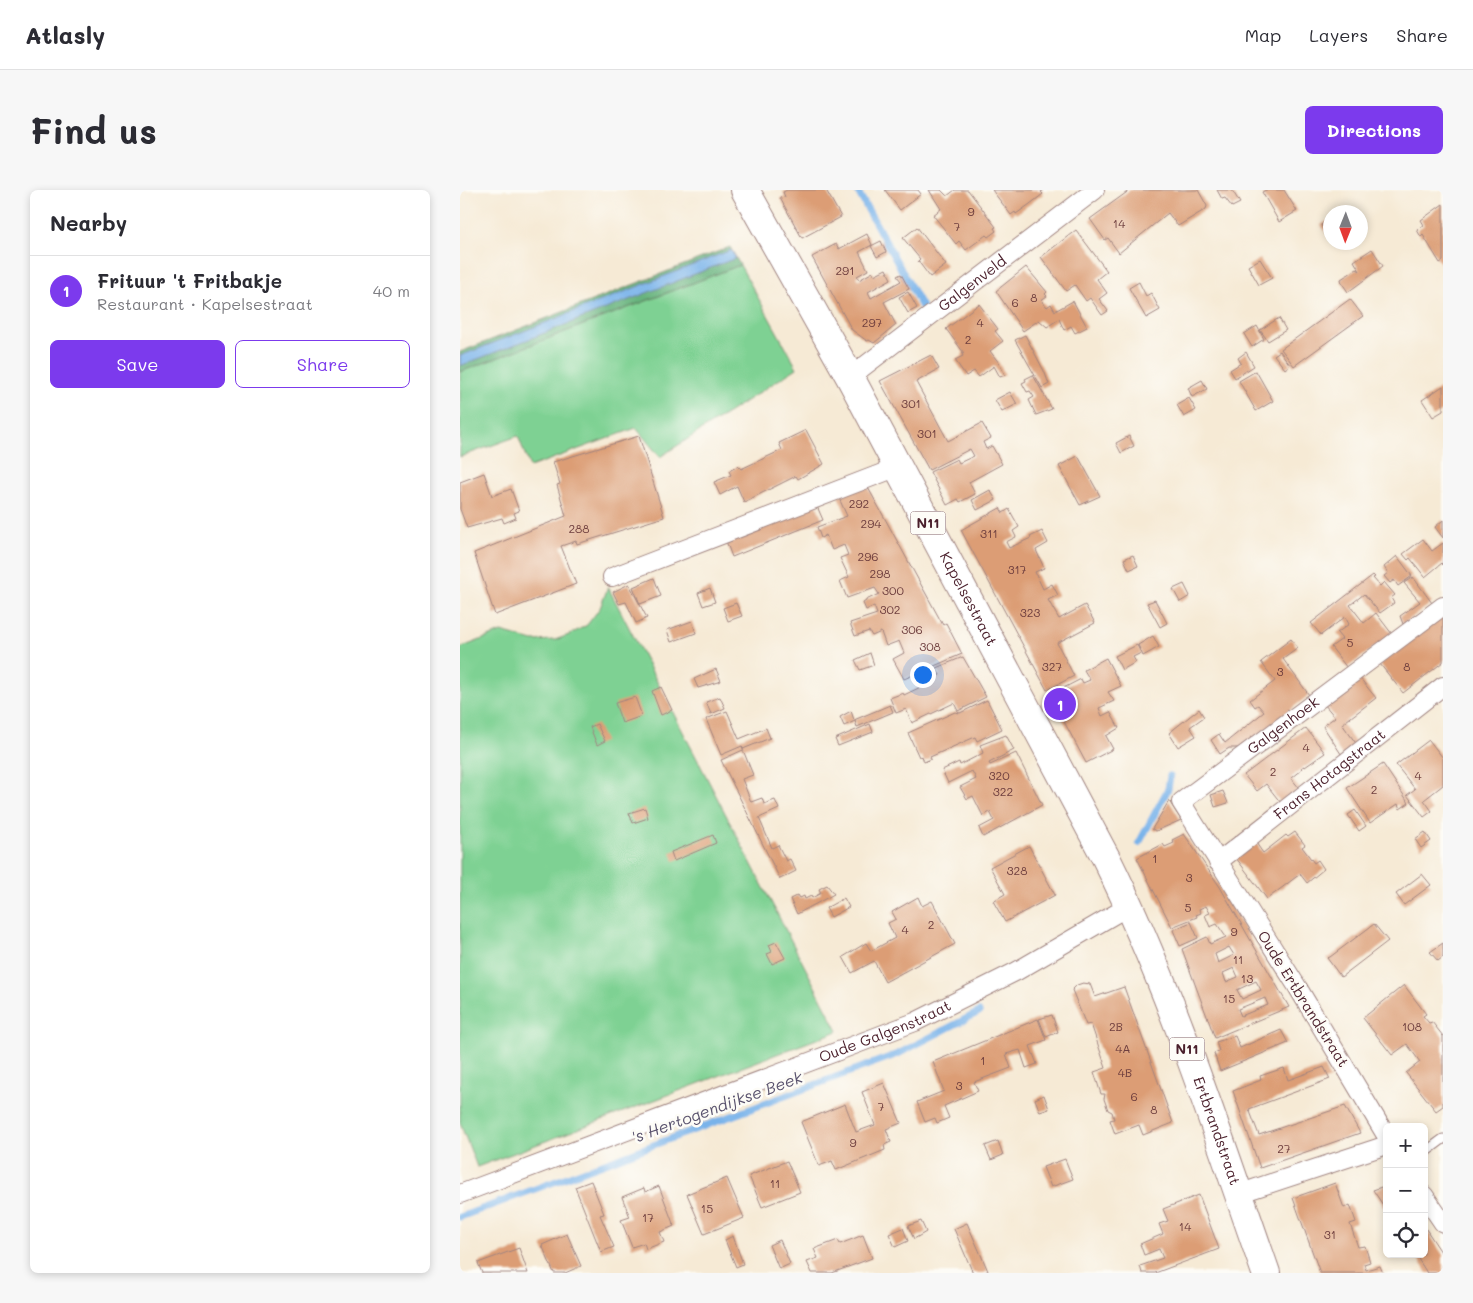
<!DOCTYPE html>
<html lang="en">
<head>
<meta charset="utf-8">
<style>
	:root { --surface:#fff; --page:#f7f7f7; --text:#2b2b33; --muted:#7c7c81; --line:#e1e1e2; --accent:#7c3aed }
	body { margin:0; font-family:Mali,sans-serif; background:var(--page); color:var(--text) }
	.controls { position:absolute; right:15px; bottom:15px; display:grid; overflow:hidden; border-radius:8px; box-shadow:0 2px 8px #0003 }
	.controls button { width:45px; height:45px; display:grid; place-items:center; padding:0; border:0; border-bottom:1px solid var(--line); background:var(--surface); color:var(--text); font:25px sans-serif }
	.compass { position:absolute; left:863px; top:15px; width:45px; height:45px; border-radius:50%; background:var(--surface); box-shadow:0 2px 8px #0003; rotate:181deg }
	.you { position:absolute; left:462px; top:484px; width:18px; height:18px; margin:-12px; border:4px solid #fff; border-radius:50%; background:#1a73e8; box-shadow:0 0 0 8px #1a73e833 }
	.badge { display:grid; place-items:center; width:32px; height:32px; border-radius:50%; background:var(--accent); color:#fff; font-size:16px; font-weight:700 }
	.pin { position:absolute; translate:-50% -50%; border:2px solid #fff; box-shadow:0 1px 5px #0006 }
	.list { margin:0; padding:0; list-style:none }
	h2 { display:flex; justify-content:space-between; align-items:center; height:65px; margin:0; padding:0 20px; font-size:21px }
	h2 small { font-size:16px; font-weight:400; color:var(--muted) }
	.list li { display:grid; grid-template-columns:32px 1fr auto; gap:15px; align-items:center; box-sizing:border-box; height:70px; padding:0 20px; border-top:1px solid var(--line) }
	.list b { display:block; font-size:19px; white-space:nowrap }
	.list p { margin:0; font-size:16px; white-space:nowrap; color:var(--muted) }
	.list em { font-size:16px; font-style:normal; color:var(--muted) }
	.actions { display:flex; gap:10px; padding:15px 20px }
	.actions a { flex:1; padding:11px 0; border:1px solid var(--accent); border-radius:8px; text-align:center; font-size:18px; color:var(--accent) }
	.actions .main { background:var(--accent); color:#fff }
	.icon { flex:none; width:28px; height:28px; fill:none; stroke:currentColor; stroke-width:2; stroke-linecap:round; stroke-linejoin:round }
	.map { position:relative; flex:none; width:983px; height:1083px; overflow:hidden; border-radius:8px }
	header { display:flex; align-items:center; gap:30px; box-sizing:border-box; height:70px; padding:0 25px; background:var(--surface); border-bottom:1px solid var(--line) }
	header strong { font-size:24px }
	nav { display:flex; gap:28px; margin-inline-start:auto; font-size:18px }
	.intro { display:flex; align-items:center; justify-content:space-between; box-sizing:border-box; height:120px; padding:0 30px }
	h1 { margin:0; font-size:35px }
	.button { padding:12px 22px; border-radius:8px; background:var(--accent); color:#fff; font-size:18px; font-weight:700 }
	main { display:flex; gap:30px; padding:0 30px }
	aside { flex:1; background:var(--surface); border-radius:8px; box-shadow:0 2px 8px #0003 }
	.map>svg:first-child { display:block }
	.green { fill:#7ed193; stroke:#64785f }
	.forest { fill:#66b37d; stroke:#586954 }
	.water { fill:#79b3ea; stroke:#62698a }
	.lines { fill:none; stroke-linecap:round; stroke-linejoin:round }
	.stream { stroke:#79b3ea; stroke-width:7 }
	.building { fill:#dc9d75; fill-rule:evenodd }
	.lane-casing { stroke:#a08480; stroke-width:11 }
	.street-casing { stroke:#a08480; stroke-width:20 }
	.primary-casing { stroke:#a08480; stroke-width:30 }
	.lane { stroke:#fff; stroke-width:9 }
	.street { stroke:#fff; stroke-width:18 }
	.primary { stroke:#fff; stroke-width:28 }
	.labels { text-anchor:middle; stroke-width:5; stroke-linejoin:round; paint-order:stroke }
	.number-label { font-size:12px; fill:#6e3e3e }
	.shield { fill:#fdfcf7; stroke:#806168; stroke-width:1 }
	.shield-label { font-size:14px; font-weight:bold; fill:#4a1f2b }
	.street-label { font-size:15px; fill:#4a1f2b; stroke:#fdfcf7 }
	.water-label { font-size:16px; font-style:italic; fill:#5a536e; stroke:#fdfcf7 }
</style>
</head>
<body>
<header>
<strong>Atlasly</strong>
<nav><a>Map</a><a>Layers</a><a>Share</a></nav>
</header>
<div class="intro"><h1>Find us</h1><a class="button">Directions</a></div>
<main>
<aside>
<h2>Nearby<small></small></h2>
<ul class="list">
<li><span class="badge">1</span><div><b>Frituur 't Fritbakje</b><p>Restaurant · Kapelsestraat</p></div><em>40 m</em></li>
</ul>
<div class="actions"><a class="main">Save</a><a>Share</a></div>
</aside>
<div class="map">
<svg width="983" height="1083" viewBox="0 0 983 1083">
	<rect width="100%" height="100%" fill="#fdfcf7"/>
	<filter id="ink" filterUnits="userSpaceOnUse"><feTurbulence type="fractalNoise" baseFrequency=".02" numOctaves="2"/><feDisplacementMap in="SourceGraphic" scale="10" xChannelSelector="R" yChannelSelector="G"/><feConvolveMatrix kernelMatrix="1 2 1 2 8 2 1 2 1" color-interpolation-filters="sRGB"/></filter>
	<filter id="wash" filterUnits="userSpaceOnUse"><feTurbulence type="fractalNoise" baseFrequency=".0096" numOctaves="4" result="noise"/><feDisplacementMap in="SourceGraphic" scale="20" xChannelSelector="R" yChannelSelector="G"/><feGaussianBlur stdDeviation="1.12" result="paint"/><feColorMatrix in="noise" values="0 0 0 0 0 0 0 0 0 0 0 0 0 0 0 0 0 1.4 0 .05"/><feComposite in="paint" operator="in"/></filter>
	<g filter="url(#wash)">
		<rect width="100%" height="100%" fill="#f6ead5"/>
		<path class="green" d="M280,75L337,178L200,267L176,238L70,277L58,246L0,267V182Z
			M148,397L378,841L17,977L0,933V458L41,442L73,451L95,450L109,445L127,435L140,418Z"/>
		<path class="forest" d="M270,57L280,75L0,182V162Z"/>
		<path class="water" d="M271,60L276,68L0,176V166Z"/>
		<g class="lines">
			<path class="stream" d="M397,0L462,117
				M679,653L708,599L710,586
				M0,1027L438,864L519,822"/>
		</g>
		<g id="blocks">
			<path class="building" d="M327,0H366L381,27L342,48L320,8L325,7L323,2Z
				M425,0H458L461,4L440,20Z
				M469,0H481L487,6L495,0H508L536,37L534,38L536,41L528,47L526,45L506,60L499,51L496,54L473,25L481,19Z
				M532,0H584L581,2L583,4L570,14L556,24L555,22L551,25Z
				M670,0H738L747,16L746,19L718,36L708,23L659,63L648,48L645,50L630,29Z
				M757,0H772L780,13L772,17L765,8L762,9Z
				M806,0H824L837,21L819,32L802,2Z
				M983,14V71L980,73L963,45L961,47L957,40L964,35L961,30Z
				M867,31L871,34V51L861,35Z
				M457,37L486,75L470,87L458,71L460,69L443,48Z
				M616,40L647,81L637,89L647,103L639,109L648,121L642,125L630,108L626,111L615,95L606,101L581,67Z
				M407,44L412,55L399,62L408,80L397,86L399,90L413,82L414,85L426,79L431,89L408,102L411,108L441,91L437,86L441,84L449,99L424,112L436,135L414,153L409,150L407,151L392,140L352,67L376,54L379,59Z
				M421,51L426,62L417,67L411,56Z
				M912,59L923,76L888,102L882,93L881,89L897,79L900,81L894,71Z
				M800,69L812,88L799,95L788,76Z
				M566,77L587,102L585,104L587,106L581,110L587,117L591,114L595,121L613,111L627,137L615,143L611,136L604,140L599,129L587,137L579,130L563,141L536,101Z
				M679,92L686,106L691,103L700,120L686,128L669,98Z
				M448,102L457,118L448,123L439,107Z
				M890,109L903,126L834,176L821,159Z
				M519,114L538,139L535,141L543,151L530,161L539,173L545,185L540,187L534,176L519,187L514,181L506,186L495,170L503,166L502,164L504,163L486,139Z
				M819,128L826,140L808,151L800,140Z
				M797,136L804,149L792,157L784,144Z
				M565,145L584,181L589,194L582,198L555,150Z
				M820,161L830,175L825,179L814,165Z
				M786,162L794,176L775,188L770,180L781,173L778,168Z
				M471,165L479,179L456,192L488,251L522,233L531,248L523,252L526,259L532,256L542,274L509,292L515,304L500,312L498,309L487,315L470,282L497,269L499,273L514,266L510,259L469,280L420,191Z
				M796,181L813,211L796,221L779,191Z
				M573,185L592,219L576,225L569,210L574,207L570,201L567,202L562,193L566,191L565,189Z
				M742,190L747,199L732,207L728,198Z
				M983,196V221L973,227L962,210Z
				M550,202L557,214L542,222L535,210Z
				M729,208L736,220L724,227L717,215Z
				M346,240L364,274L338,289L336,286L284,312L277,296L260,305L254,292L271,285L269,281L278,276L281,279L322,260L319,253Z
				M179,246L204,327L117,354L116,351L101,356L116,394L35,425L14,363L106,326L97,295L100,294L93,272Z
				M669,246L674,256L661,263L656,253Z
				M618,266L640,306L620,315L599,276Z
				M24,283L32,306L51,299L59,321L54,323L56,328L44,333L42,328L7,338L0,319V292Z
				M406,294L483,435L486,433L502,464L444,489L433,469L444,463L439,451L426,456L421,442L412,446L409,441L395,446L390,433L417,424L414,416L406,420L403,413L406,411V410L419,404L415,398L387,408L380,391L389,387L380,368L388,365L384,355L372,360L366,345L361,348L357,337L387,326L378,306Z
				M530,300L536,310L517,320L512,310Z
				M356,314L363,330L272,367L266,351Z
				M540,318L543,323L549,319L559,337L553,341L556,347L546,352L549,358L571,348L570,347L582,341L588,353L576,360L584,378L575,382L583,399L592,394L598,405L588,410L599,429L625,415L635,433L597,453L614,486L587,500L501,340Z
				M983,330V348L975,337Z
				M963,349L972,361L983,353V375L982,373L965,387L950,368L948,370L943,364Z
				M673,365L678,376L669,380L664,369Z
				M937,366L952,386L938,396L934,390L930,393L924,386L928,383L924,377Z
				M913,385L915,387L913,388L920,396L924,392L935,405L931,408L934,413L920,423L904,404L890,415L904,433L916,423L932,444L887,478L871,457L882,449L877,443L889,434L885,427L861,445L851,433Z
				M953,387L972,413L943,434L940,426L960,412L944,393Z
				M194,388L201,406L180,414L173,397Z
				M169,394L187,428L176,433L166,412L159,414L153,402Z
				M724,394L730,406L720,412L713,399Z
				M250,398L255,412L243,416L238,403Z
				M695,410L707,433L700,437L687,413Z
				M276,413L282,426L268,431L263,418Z
				M983,424V472L943,503L920,474Z
				M232,431L236,443L211,452L207,440Z
				M693,446L699,457L683,466L678,455Z
				M831,449L838,458L823,469L849,505L782,558H769L760,564L751,550L759,544L765,553L804,522L798,515L795,517L790,510L815,491L801,472Z
				M677,455L681,463L673,467L676,472L662,480L655,466Z
				M410,463L414,475L400,480L395,470Z
				M503,467L526,507L498,521L494,513L452,533L446,519L436,523L430,508L443,503L444,505L469,493L467,490L480,485L476,478Z
				M646,468L661,496L648,502L654,511L639,518L642,526L650,522L659,538L646,546L653,559L626,573L590,505L621,489L623,493L630,490L624,480Z
				M256,479L261,491L238,498L234,489Z
				M899,487L916,508L882,534L898,556L883,567L863,536L875,527L864,514Z
				M201,497L212,520L201,525L192,501Z
				M175,507L182,526L162,533L155,513Z
				M260,507L265,518L251,524L246,512Z
				M527,510L542,539L517,551L515,547L470,567L471,569L464,572L462,566L459,567L448,543L495,522L500,523Z
				M430,515L433,522L397,537L395,531L384,536L380,527L391,521L394,530Z
				M739,519L744,527L730,537L736,546L718,557L709,543Z
				M267,521L279,549L306,538L310,548L283,559L282,556L261,565L246,529Z
				M137,534L145,551L137,555L130,537Z
				M410,534L413,542L378,556L375,549Z
				M846,538L865,563L845,577L844,576L841,578L842,579L831,588L840,599L821,613L806,594L797,601L784,585Z
				M546,545L554,560L529,573L530,575L556,563L582,615L523,647L519,638L534,630L530,622L523,626L513,606L507,609L500,597L516,589L512,581L488,593L482,580L499,572L500,575L523,563L520,555Z
				M969,550L983,568V595L964,610L972,621L964,627L947,605L955,599L936,575Z
				M283,560L293,585L282,589L291,612L302,608L304,614L315,610L319,619L299,628L312,658L318,655L326,671L330,669L336,681L320,689L261,570Z
				M923,574L949,613L940,619L938,614L910,633L887,598Z
				M763,601L768,613L755,617L751,605Z
				M709,611L721,630L696,641L692,639Z
				M185,618L188,628L173,633L169,623Z
				M895,620L906,636L899,641L888,625Z
				M835,642L845,655L842,657L854,673L858,670L864,679L847,693L840,684L807,709L776,668L796,653L803,663L826,645L828,647Z
				M965,642L971,651L961,658L955,649Z
				M724,644L760,697L829,817L755,848L722,759L747,747L750,754L766,747L757,734L750,737L745,725L750,723L746,716L739,719L741,723L736,725L737,727L712,737L677,668L703,654L705,657L714,653L712,650ZM769,757L774,765L758,773L755,764ZM774,778L778,787L766,792L763,783ZM796,791L801,800L782,809L777,800ZM805,808L808,815L781,826L778,819Z
				M253,645L256,653L214,671L211,662Z
				M569,656L595,705L545,732L533,711L545,704L530,677Z
				M962,684L971,695L944,715L936,704Z
				M367,695L374,704L337,724L330,709L338,705L340,708L344,706L345,709L351,706L352,708L361,703L359,699Z
				M458,707L462,716L472,711L495,754L425,792L414,771L392,783L383,767L406,753L411,761L435,748L428,733L436,729L432,722Z
				M384,708L389,717L371,727L366,718Z
				M731,732L738,748L720,756L713,740Z
				M914,734L928,751L881,787L867,768L870,767Z
				M316,752L325,768L312,774L307,764L312,762L309,755Z
				M983,753V767L978,771L970,762Z
				M623,793L630,794L635,807L664,797L713,933L683,945L679,935L655,944L650,930L654,929L652,922L648,920L644,909L645,904H641L634,882L646,878L631,834L626,835L612,800L617,795Z
				M944,795L966,824L963,826L969,833L972,832L983,846V916L976,921L946,883L960,872L947,854L932,865L903,828Z
				M592,825L598,842L586,847L579,829Z
				M578,829L586,850L570,856L577,874L566,878L560,860L546,864L551,878L514,892L518,901L484,916L489,928L477,933L475,928L465,932L457,912L484,901L473,872Z
				M821,840L828,853L760,881L754,863L759,861L756,852L775,846L780,858Z
				M864,877L870,889L789,919L799,945L885,916L900,943L800,978L773,901L801,890L800,886L824,878L828,890Z
				M424,893L441,933L426,939L431,952L424,955L425,960L376,980L372,971L359,976L341,932L385,914L396,942L415,935L402,902Z
				M584,905L589,919L580,922L575,909Z
				M538,951L543,965L531,970L525,956Z
				M605,969L613,989L591,997L583,977Z
				M327,971L340,1002L302,1017L289,986Z
				M267,988L284,1028L244,1044L227,1004Z
				M131,991L144,1024L140,1025L154,1057L141,1062L115,997Z
				M875,993L884,1018L890,1015L896,1032L890,1034L898,1057L905,1056L910,1072L904,1074L906,1080L920,1076L923,1083H860L833,1008Z
				M927,995V1021L913,1000Z
				M199,996L214,1036L200,1042L204,1052L186,1059L184,1053L172,1057L161,1030L170,1027L162,1007L184,998L185,1002Z
				M739,1005L759,1059L695,1083H682L680,1076L703,1068L699,1059L684,1065L680,1054L703,1044L699,1034L708,1031L703,1019Z
				M461,1031L466,1042L454,1049L448,1036Z
				M507,1033L528,1081L524,1083H513L494,1039Z
				M964,1036L983,1065V1083H967L955,1064H964Z
				M443,1038L448,1051L435,1057L429,1044Z
				M107,1044L121,1076L105,1083H94L82,1055Z
				M403,1045L412,1068L372,1083H352L347,1072L358,1068L354,1059L378,1050L380,1054Z
				M273,1046L283,1074L276,1077L265,1050Z
				M320,1050L330,1074L319,1079L309,1055Z
				M59,1058L68,1083H22L18,1073Z"/>
		</g>
	</g>
	<g filter="url(#ink)">
		<use href="#blocks" fill-opacity="0" stroke="#a08480" stroke-width="1"/>
		<g class="lines">
			<g class="lane-casing">
				<path id="lane" d="M964,963L983,949"/>
			</g>
			<g class="street-casing">
				<g id="street">
					<path id="s1" d="M390,187L635,0"/>
					<path d="M152,387L438,277"/>
					<path id="s2" d="M758,672L983,496"/>
					<path id="s3" d="M927,947L838,798L721,612L983,416"/>
					<path id="s4" d="M0,1004L455,832L557,781L669,716"/>
					<path d="M778,1004L927,955"/>
					<path d="M964,1005L983,1033"/>
				</g>
			</g>
			<g class="primary-casing">
				<g id="primary">
					<path id="s5" d="M285,0L390,187L646,668C712,801 757,943 806,1083"/>
				</g>
			</g>
			<use href="#lane" class="lane"/>
			<use href="#street" class="street"/>
			<use href="#primary" class="primary"/>
		</g>
	</g>
	<g class="labels">
		<g class="number-label">
			<text x="511" y="26">9</text>
			<text x="659" y="38">14</text>
			<text x="497" y="41">7</text>
			<text x="385" y="85">291</text>
			<text x="574" y="112">8</text>
			<text x="555" y="117">6</text>
			<text x="412" y="137">297</text>
			<text x="520" y="137">4</text>
			<text x="508" y="154">2</text>
			<text x="451" y="218">301</text>
			<text x="467" y="248">301</text>
			<text x="399" y="318">292</text>
			<text x="411" y="338">294</text>
			<text x="119" y="343">288</text>
			<text x="529" y="348">311</text>
			<text x="408" y="371">296</text>
			<text x="557" y="384">317</text>
			<text x="420" y="388">298</text>
			<text x="433" y="405">300</text>
			<text x="430" y="424">302</text>
			<text x="570" y="427">323</text>
			<text x="452" y="444">306</text>
			<text x="890" y="457">5</text>
			<text x="470" y="461">308</text>
			<text x="592" y="481">327</text>
			<text x="947" y="481">8</text>
			<text x="820" y="486">3</text>
			<text x="846" y="562">4</text>
			<text x="813" y="586">2</text>
			<text x="539" y="590">320</text>
			<text x="958" y="590">4</text>
			<text x="914" y="604">2</text>
			<text x="543" y="606">322</text>
			<text x="695" y="673">1</text>
			<text x="557" y="685">328</text>
			<text x="729" y="692">3</text>
			<text x="728" y="722">5</text>
			<text x="471" y="739">2</text>
			<text x="445" y="744">4</text>
			<text x="774" y="746">9</text>
			<text x="778" y="774">11</text>
			<text x="787" y="793">13</text>
			<text x="769" y="813">15</text>
			<text x="656" y="841">2B</text>
			<text x="952" y="841">108</text>
			<text x="663" y="863">4A</text>
			<text x="523" y="875">1</text>
			<text x="665" y="887">4B</text>
			<text x="499" y="900">3</text>
			<text x="674" y="911">6</text>
			<text x="421" y="921">7</text>
			<text x="694" y="924">8</text>
			<text x="393" y="957">9</text>
			<text x="824" y="963">27</text>
			<text x="315" y="998">11</text>
			<text x="247" y="1023">15</text>
			<text x="188" y="1032">17</text>
			<text x="725" y="1041">14</text>
			<text x="870" y="1049">31</text>
		</g>
		<g class="shield">
			<rect x="450.5" y="321.5" width="35" height="23" rx="4"/>
			<rect x="709.5" y="847.5" width="35" height="23" rx="4"/>
		</g>
		<g class="shield-label">
			<text x="468" y="338">N11</text>
			<text x="727" y="864">N11</text>
		</g>
		<g class="street-label">
			<text dy="5" stroke="none"><textPath href="#s1" startOffset="154">Galgenveld</textPath></text>
			<text dy="5" stroke="none"><textPath href="#s5" startOffset="466">Kapelsestraat</textPath></text>
			<text dy="5" stroke="none"><textPath href="#s3" startOffset="521">Galgenhoek</textPath></text>
			<text dy="5" stroke="none"><textPath href="#s2" startOffset="142">Frans Hotagstraat</textPath></text>
			<text transform="translate(843 809) rotate(58)" y="5">Oude Ertbrandstraat</text>
			<text dy="5" stroke="none"><textPath href="#s4" startOffset="455">Oude Galgenstraat</textPath></text>
			<text dy="5" stroke="none"><textPath href="#s5" startOffset="1054">Ertbrandstraat</textPath></text>
		</g>
		<g class="water-label">
			<text transform="translate(257 917) rotate(-20)" y="6">'s Hertogendijkse Beek</text>
		</g>
	</g>
</svg>
<div class="controls">
<button>+</button>
<button>−</button>
<button><svg class="icon" aria-label="locate" viewBox="0 0 24 24"><circle cx="12" cy="12" r="6"/><path d="M12 2v4M12 18v4M2 12h4M18 12h4"/></svg></button>
</div>
<svg class="compass" viewBox="-18 -18 36 36"><path d="M0-13l5 13h-10z" fill="#e53935"/><path d="M0 13l5-13h-10z" fill="#7c7c81"/></svg>
<div class="you"></div>
<div class="pin badge" style="left:600px;top:514px">1</div>
</div>
</main>
</body>
</html>
